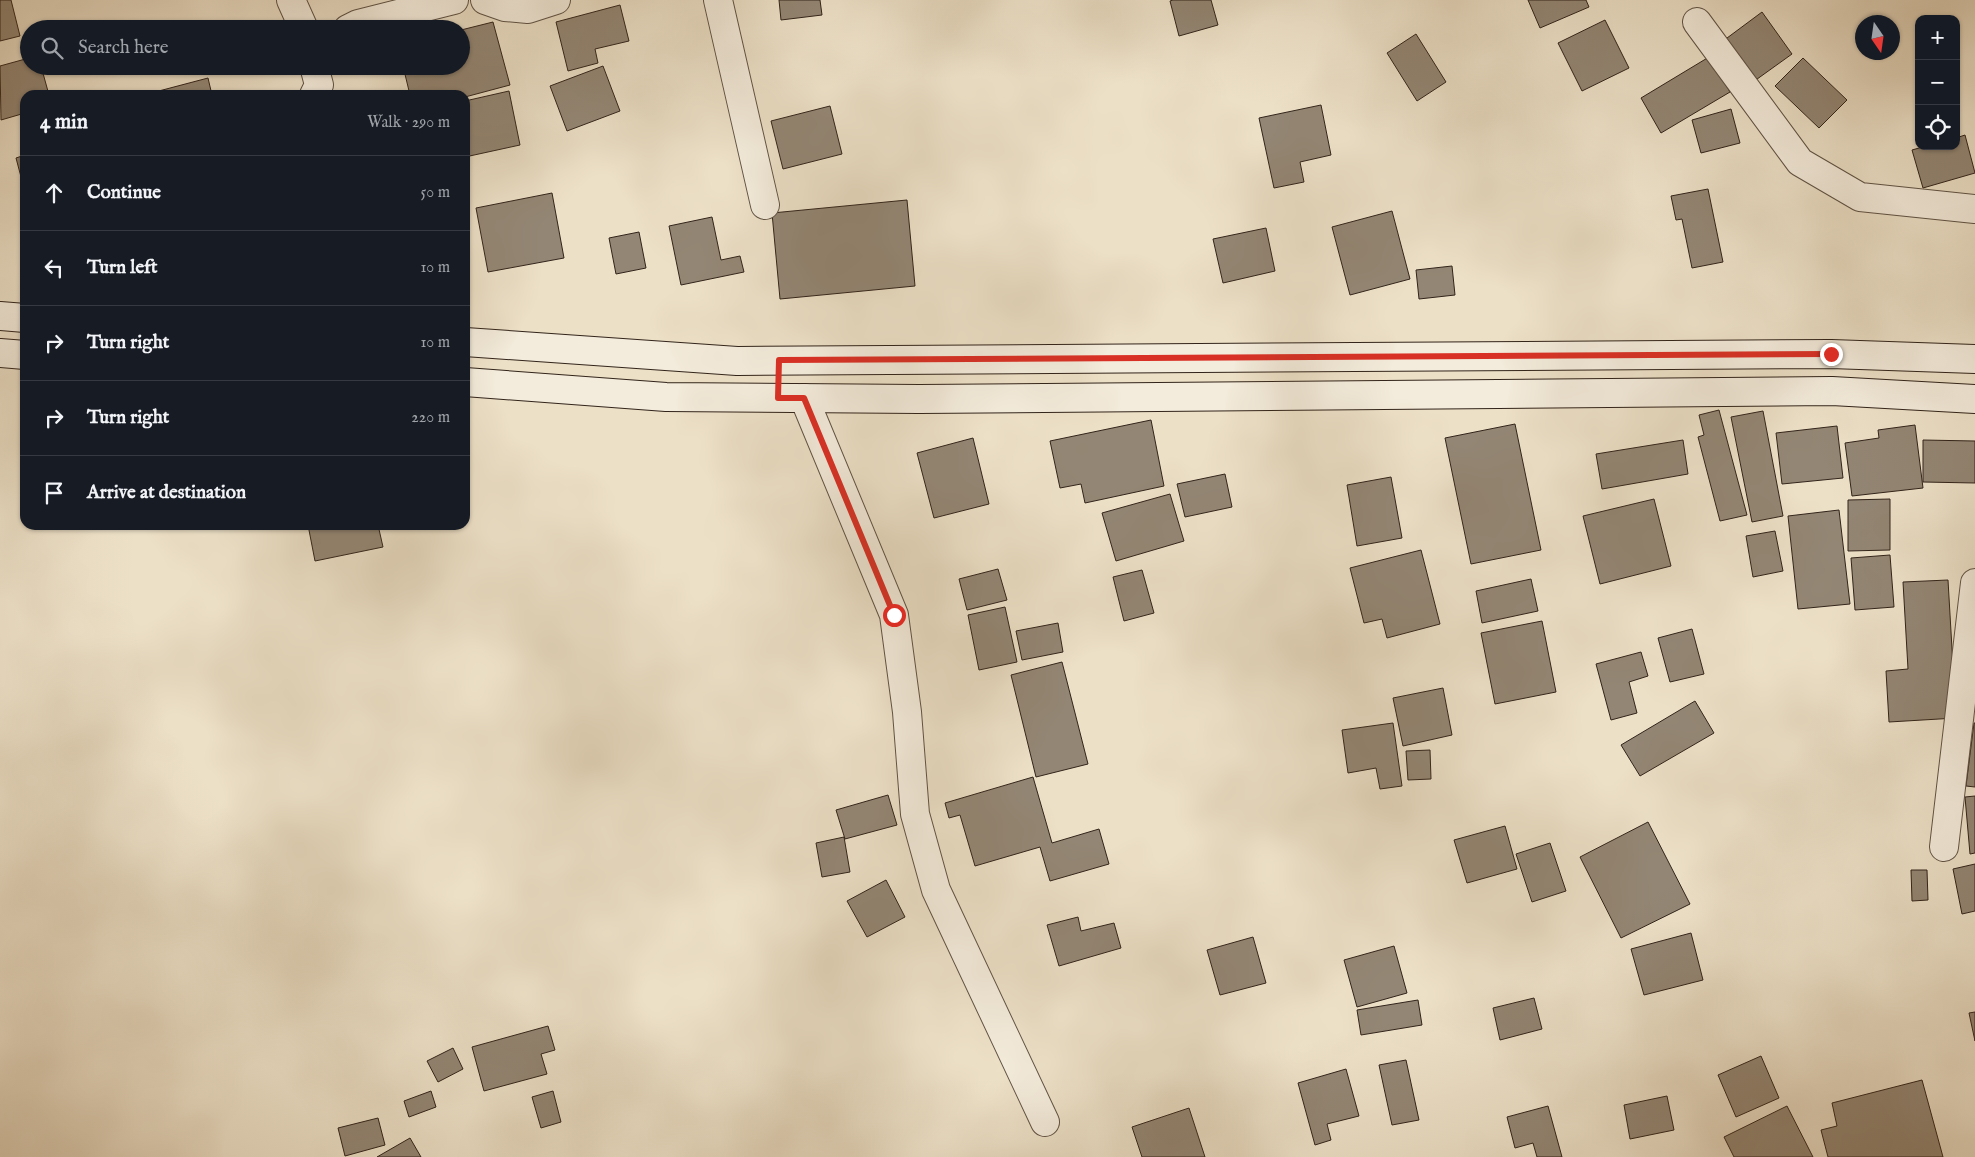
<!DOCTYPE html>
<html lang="en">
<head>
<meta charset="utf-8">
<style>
	:root { --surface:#171b24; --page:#20242c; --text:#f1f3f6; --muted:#9ea1a6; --line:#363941 }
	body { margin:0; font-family:"IM FELL English",serif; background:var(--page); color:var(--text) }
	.controls { position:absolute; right:15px; top:15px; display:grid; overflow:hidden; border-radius:10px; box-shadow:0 1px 4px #0004 }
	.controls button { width:45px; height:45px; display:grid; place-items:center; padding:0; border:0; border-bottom:1px solid var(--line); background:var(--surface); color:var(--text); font:25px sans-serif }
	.compass { position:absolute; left:1855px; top:15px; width:45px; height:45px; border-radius:50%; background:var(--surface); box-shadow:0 1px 4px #0004; rotate:167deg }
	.stop { position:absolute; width:15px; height:15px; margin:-11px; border:4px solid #d93025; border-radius:50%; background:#fff }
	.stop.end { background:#d93025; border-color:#fff; box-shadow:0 1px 5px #0008 }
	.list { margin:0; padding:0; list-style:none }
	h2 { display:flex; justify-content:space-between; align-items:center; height:65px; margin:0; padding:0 20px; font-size:21px }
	h2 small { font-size:16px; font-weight:400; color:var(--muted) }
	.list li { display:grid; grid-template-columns:32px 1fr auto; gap:15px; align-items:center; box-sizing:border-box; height:75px; padding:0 20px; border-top:1px solid var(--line) }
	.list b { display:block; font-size:19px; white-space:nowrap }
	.list em { font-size:16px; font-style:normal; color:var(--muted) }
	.icon { flex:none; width:28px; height:28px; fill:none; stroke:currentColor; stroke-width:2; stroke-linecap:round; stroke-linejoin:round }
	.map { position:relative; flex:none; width:1975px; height:1157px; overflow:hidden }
	.search { position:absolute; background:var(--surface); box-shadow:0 1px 4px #0004; left:20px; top:20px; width:450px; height:55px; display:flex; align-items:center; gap:12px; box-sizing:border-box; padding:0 18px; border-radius:28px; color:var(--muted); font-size:19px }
	.panel { position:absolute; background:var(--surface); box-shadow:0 1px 4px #0004; left:20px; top:90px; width:450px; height:440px; border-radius:15px }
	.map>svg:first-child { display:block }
	.building { fill:#938674; stroke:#32241a }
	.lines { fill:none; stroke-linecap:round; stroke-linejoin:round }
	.street-casing { stroke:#605345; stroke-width:30 }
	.secondary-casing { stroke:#32241a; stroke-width:30 }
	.street { stroke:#f3ebdb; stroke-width:28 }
	.secondary { stroke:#f3ebdb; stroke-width:28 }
	.route { stroke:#d93025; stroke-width:6 }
</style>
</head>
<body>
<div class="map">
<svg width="1975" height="1157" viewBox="0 0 1975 1157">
	<rect width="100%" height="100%" fill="#ece0c7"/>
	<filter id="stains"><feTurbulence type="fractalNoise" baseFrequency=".004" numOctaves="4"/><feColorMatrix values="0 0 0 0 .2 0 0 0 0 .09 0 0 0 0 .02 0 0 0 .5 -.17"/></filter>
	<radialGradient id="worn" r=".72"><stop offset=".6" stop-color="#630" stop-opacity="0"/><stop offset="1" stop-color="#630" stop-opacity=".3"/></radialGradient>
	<path class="building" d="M0,0H11L20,36L0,41Z
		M779,0H820L822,15L781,20Z
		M1173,0H1211L1218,25L1179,36L1170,1Z
		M1528,0H1586L1589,7L1540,28Z
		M620,5L629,41L595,49L598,63L568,71L556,22Z
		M1762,12L1792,54L1753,82L1723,41Z
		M1605,20L1629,68L1582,91L1558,43Z
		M493,22L510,85L465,97V95H410L403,66H461V30Z
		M1416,34L1446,82L1417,101L1387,53Z
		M1709,57L1730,92L1661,133L1641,98Z
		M29,58V66H41L49,95H25V113L1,120L0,66Z
		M1803,58L1847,100L1819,128L1775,86Z
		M603,66L620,111L567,131L550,86Z
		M208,78L212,95H156L155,92Z
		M509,91L520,145L465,157V101Z
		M1321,105L1331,155L1300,162L1304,182L1274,188L1259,118Z
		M830,106L842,154L783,169L771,121Z
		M1731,109L1740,143L1701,153L1692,120Z
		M1965,135L1975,173L1923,188L1912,150L1926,146H1956V138Z
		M25,155V192L16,158Z
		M1708,189L1723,262L1692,268L1682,219L1676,220L1671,196Z
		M552,193L564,258L488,272L476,208Z
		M907,200L915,286L780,299L772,213Z
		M1392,211L1410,279L1350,295L1332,227Z
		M712,217L721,260L740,256L744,272L681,285L669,226Z
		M1266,228L1275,271L1223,283L1213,239Z
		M639,232L646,268L616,274L609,238Z
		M1452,266L1455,295L1419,299L1416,270Z
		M1719,410L1747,515L1720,521L1698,437L1704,435L1699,415Z
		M1763,411L1783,516L1752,522L1731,417Z
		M1151,420L1164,486L1085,503L1081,484L1060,488L1050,441Z
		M1515,424L1541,550L1471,564L1445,438Z
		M1915,425L1923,488L1852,496L1845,443L1879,438L1878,430Z
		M1837,426L1843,478L1782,484L1776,433Z
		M973,438L989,504L934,518L917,453Z
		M1683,440L1688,474L1602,489L1596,454Z
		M1923,440L1975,441V483L1923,482Z
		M1225,474L1232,507L1185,517L1177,484Z
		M1391,477L1402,538L1357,546L1347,485Z
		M1170,494L1184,541L1116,561L1102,513Z
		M1654,499L1671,566L1600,584L1583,516Z
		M1890,499V550L1848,551V500Z
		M1839,510L1850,604L1798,609L1788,516Z
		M308,525H378L383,547L315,561Z
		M1775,531L1783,571L1753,577L1746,536Z
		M1421,550L1440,624L1387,638L1382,619L1364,623L1350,568Z
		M1890,555L1894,607L1855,610L1851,558Z
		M998,569L1007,600L967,610L959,579Z
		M1142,570L1154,613L1124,621L1113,577Z
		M1531,579L1538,611L1482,623L1476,591Z
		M1948,580L1956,718L1889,722L1886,671L1908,669L1903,582Z
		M1005,607L1017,662L979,670L968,615Z
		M1542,621L1556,692L1495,704L1481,633Z
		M1058,623L1063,652L1022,660L1016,631Z
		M1692,629L1704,674L1670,682L1658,638Z
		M1641,652L1648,676L1629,682L1637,713L1611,720L1596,664Z
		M1062,662L1088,764L1036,777L1011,675Z
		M1443,688L1452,735L1403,746L1393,698Z
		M1695,701L1714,733L1640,776L1621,745Z
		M1393,723L1402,786L1380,789L1376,768L1348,773L1342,730Z
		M1974,723H1975V787L1966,786Z
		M1430,750L1431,779L1408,780L1406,751Z
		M1033,777L1052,843L1099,829L1109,864L1050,881L1040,847L975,866L960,815L949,818L945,803Z
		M888,795L897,825L845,839L836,810Z
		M1975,796V853L1970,854L1965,797Z
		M1648,822L1690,904L1621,938L1580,857Z
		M1505,826L1517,869L1467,883L1454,840Z
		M844,837L850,872L822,877L816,843Z
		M1550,843L1566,891L1532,902L1516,854Z
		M1975,864V911L1962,914L1953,869Z
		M1911,870H1927L1928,900L1912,901Z
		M886,880L905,917L867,937L847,901Z
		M1078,917L1081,931L1114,923L1121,948L1059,966L1047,925Z
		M1691,933L1703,980L1644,995L1631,949Z
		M1253,937L1266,983L1220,995L1207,950Z
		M1394,946L1407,993L1357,1007L1344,960Z
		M1534,998L1542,1029L1500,1040L1493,1008Z
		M1418,1000L1422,1025L1361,1035L1357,1010Z
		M1975,1012V1041L1969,1013Z
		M548,1026L555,1050L541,1054L547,1074L484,1091L472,1047Z
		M453,1048L463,1069L438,1082L427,1061Z
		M1761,1056L1779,1098L1736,1117L1718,1075Z
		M1406,1060L1419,1120L1392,1125L1379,1065Z
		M1346,1069L1359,1116L1327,1124L1331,1140L1315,1145L1298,1083Z
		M1922,1080L1943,1157H1828L1821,1130L1837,1126L1832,1103Z
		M431,1091L436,1107L409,1117L404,1101Z
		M553,1091L561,1122L541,1128L532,1097Z
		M1667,1096L1674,1130L1630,1139L1624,1105Z
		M1548,1106L1562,1157H1537L1533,1143L1515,1148L1507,1117Z
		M1787,1106L1813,1157H1734L1724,1137Z
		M1189,1108L1205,1157H1142L1132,1127Z
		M378,1118L385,1145L345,1156L338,1128Z
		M410,1138L421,1157H377Z"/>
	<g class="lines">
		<g class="street-casing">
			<path id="street" d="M291,0L304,29
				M485,0L505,7L528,9L556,0
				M718,0L765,205
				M1697,22L1800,162L1860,197L1975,209
				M348,29L358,24L454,0
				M314,95L319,85L314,66
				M804,398L894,615L907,712L915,814L936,890L1045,1122
				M1944,847L1975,583"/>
		</g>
		<g class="secondary-casing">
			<path id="secondary" d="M0,316L25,318
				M465,342L737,361L1831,354L1975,359
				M0,353L25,355
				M465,382L666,397L919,399L1832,391L1975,399"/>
		</g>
		<use href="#street" class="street"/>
		<use href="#secondary" class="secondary"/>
	</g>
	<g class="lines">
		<path class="route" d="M894,615L804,398H778L779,360L1831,354"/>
	</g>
	<rect width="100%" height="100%" filter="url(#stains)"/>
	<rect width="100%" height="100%" fill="url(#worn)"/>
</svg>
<div class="controls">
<button>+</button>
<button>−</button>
<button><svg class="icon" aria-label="locate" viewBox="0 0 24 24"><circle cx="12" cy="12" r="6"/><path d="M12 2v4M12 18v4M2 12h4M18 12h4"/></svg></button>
</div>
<svg class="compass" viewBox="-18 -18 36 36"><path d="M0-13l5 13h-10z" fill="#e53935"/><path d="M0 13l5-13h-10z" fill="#9ea1a6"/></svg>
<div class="stop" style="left:894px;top:615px"></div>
<div class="stop end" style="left:1831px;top:354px"></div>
<div class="search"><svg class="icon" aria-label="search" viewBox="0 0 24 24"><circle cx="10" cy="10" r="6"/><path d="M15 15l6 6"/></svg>Search here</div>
<section class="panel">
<h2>4 min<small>Walk · 290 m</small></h2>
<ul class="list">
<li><svg class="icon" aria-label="ahead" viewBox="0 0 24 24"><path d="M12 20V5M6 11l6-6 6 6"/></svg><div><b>Continue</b></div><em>50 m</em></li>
<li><svg class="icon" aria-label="left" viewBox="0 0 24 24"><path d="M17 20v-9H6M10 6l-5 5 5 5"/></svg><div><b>Turn left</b></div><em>10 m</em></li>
<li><svg class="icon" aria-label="right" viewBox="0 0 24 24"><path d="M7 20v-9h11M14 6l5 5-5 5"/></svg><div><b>Turn right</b></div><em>10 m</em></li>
<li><svg class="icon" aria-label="right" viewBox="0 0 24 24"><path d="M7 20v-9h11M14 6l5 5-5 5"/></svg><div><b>Turn right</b></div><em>220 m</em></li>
<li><svg class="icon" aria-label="arrive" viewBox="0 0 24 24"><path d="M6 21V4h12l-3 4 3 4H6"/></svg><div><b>Arrive at destination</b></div></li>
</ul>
</section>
</div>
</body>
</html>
